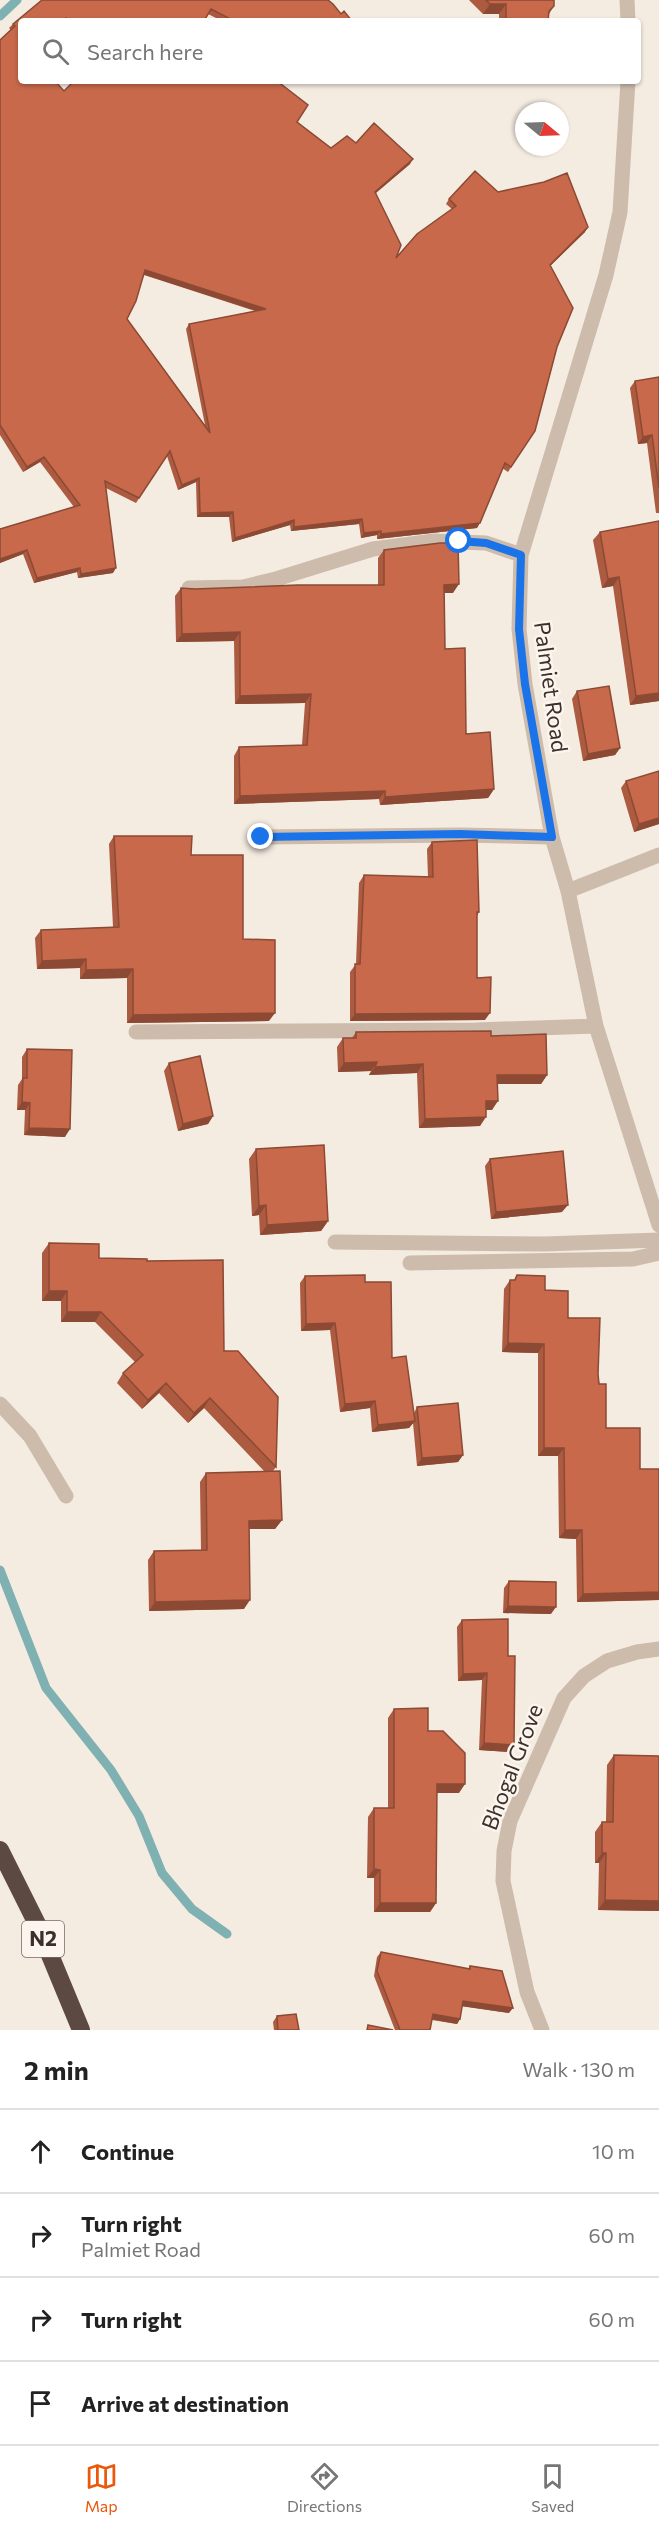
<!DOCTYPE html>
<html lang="en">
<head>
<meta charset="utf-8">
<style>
	:root { --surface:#fff; --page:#f2f2f2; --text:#222; --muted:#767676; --line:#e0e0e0; --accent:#ea580c }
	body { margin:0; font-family:Commissioner,sans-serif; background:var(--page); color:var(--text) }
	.compass { position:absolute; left:515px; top:102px; width:54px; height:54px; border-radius:50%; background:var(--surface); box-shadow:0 2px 4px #0004; rotate:109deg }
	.stop { position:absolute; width:18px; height:18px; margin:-14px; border:4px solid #1a73e8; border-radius:50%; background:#fff }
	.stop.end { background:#1a73e8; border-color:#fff; box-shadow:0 2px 6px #0008 }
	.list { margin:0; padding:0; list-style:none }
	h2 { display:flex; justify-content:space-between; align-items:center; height:78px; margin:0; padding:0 24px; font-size:26px }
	h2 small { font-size:20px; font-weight:400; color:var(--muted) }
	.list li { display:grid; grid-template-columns:39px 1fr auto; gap:18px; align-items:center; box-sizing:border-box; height:84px; padding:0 24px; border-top:2px solid var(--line) }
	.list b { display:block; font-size:22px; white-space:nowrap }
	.list p { margin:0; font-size:20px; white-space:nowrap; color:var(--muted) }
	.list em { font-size:20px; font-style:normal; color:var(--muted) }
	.icon { flex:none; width:33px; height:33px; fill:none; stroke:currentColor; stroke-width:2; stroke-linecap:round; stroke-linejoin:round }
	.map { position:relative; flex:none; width:659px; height:2030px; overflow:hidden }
	.search { position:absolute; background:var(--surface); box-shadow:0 2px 4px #0004; left:18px; right:18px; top:18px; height:66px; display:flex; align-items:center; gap:15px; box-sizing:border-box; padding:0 21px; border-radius:6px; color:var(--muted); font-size:22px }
	.sheet { height:414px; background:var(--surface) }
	nav { display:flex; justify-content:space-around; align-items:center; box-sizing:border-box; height:84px; border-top:2px solid var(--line); background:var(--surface); font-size:16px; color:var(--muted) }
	nav a { display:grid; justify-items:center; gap:3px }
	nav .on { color:var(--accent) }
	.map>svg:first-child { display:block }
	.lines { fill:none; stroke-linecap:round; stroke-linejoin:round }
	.stream { stroke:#7fb0b2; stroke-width:9 }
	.minor { stroke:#cdbbac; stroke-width:15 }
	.highway { stroke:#5c4a42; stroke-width:18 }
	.wall { fill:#ac5a40; fill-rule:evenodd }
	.shaded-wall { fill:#8c4a34 }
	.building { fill:#c8694b; stroke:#8c4a34; stroke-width:1.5; fill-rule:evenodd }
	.route { stroke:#1a73e8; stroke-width:8 }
	.labels { text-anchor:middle; stroke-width:5; stroke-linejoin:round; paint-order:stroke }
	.shield { fill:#fbf5ee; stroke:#756b66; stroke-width:1.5 }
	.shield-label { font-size:21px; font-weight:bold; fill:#3b302b }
	.street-label { font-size:22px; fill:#3b302b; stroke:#fbf5ee }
</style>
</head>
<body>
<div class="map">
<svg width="659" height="2030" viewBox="0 0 659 2030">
	<rect width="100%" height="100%" fill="#f4ebe1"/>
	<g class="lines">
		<path class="stream" d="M0,16L17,0
			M0,1570L46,1688L111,1770L139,1816L162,1873L192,1909L227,1934"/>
		<path class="minor" d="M627,0L628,21
			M628,81L620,212L606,275L521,555L519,629L525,684L552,837L568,891L596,1026L659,1225
			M189,588L243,587L276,579L373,549L434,541L486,543L521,555
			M261,837L460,835L552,837
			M568,891L659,855
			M136,1032L476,1030L596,1026
			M335,1242L545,1244L659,1240
			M410,1263L633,1259L659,1253
			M0,1404L30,1436L66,1496
			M542,2030L527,1992L503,1881L504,1851L510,1821L564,1698L584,1676L607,1661L637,1652L659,1649"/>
		<path class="highway" d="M0,1850L38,1926L81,2030"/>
	</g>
	<path class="wall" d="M42,0L341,14L352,21H222L208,14L204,21H21V81L64,91L297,122L331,148L356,143L410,164L376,193L396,258L452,209L446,204L449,199L498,192L585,232L550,266L557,347L535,431L508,472L502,468L477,528L377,539V535L361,538L359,524L291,531L290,525L232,542L229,517H197L196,482L178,490L167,456L136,503L106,488L113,573L78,578L77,572L34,583L23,554L0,563V529L74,507L40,462L23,472L0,435V40L11,30L9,28L13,24ZM144,275L255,311L189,324L186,329L205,425L127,319Z
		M469,0H554V6L549,14L548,21H499V14H483Z
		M659,377V513H656L647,443L638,444L630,388L635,381Z
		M659,521V701L630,705L613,586L602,588L593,540L600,532Z
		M384,550L453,593H444L445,649L466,734L494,789L488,798L380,805L379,799L234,804V756L239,747L302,745L305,703L235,704L234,641L176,642L175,596L181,588L195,589L378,585V558Z
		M577,691L620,748L615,755L583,761L572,699Z
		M626,781L659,824L634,832L621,788Z
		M114,836L191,855L243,939L269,1021L127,1023V978L80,979V968L37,969L35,938L41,930L113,927L109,844Z
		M432,842L479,912L477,916V978L485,1020L350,1021V972L356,964L359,883L364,875L428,877L427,849Z
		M356,1032L491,1036L547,1075L541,1084H498L492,1110H486L480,1126L419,1128L417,1073L369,1075L371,1071L338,1072L337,1047L343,1038H352Z
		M27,1049L65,1137L24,1135L25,1110H17L18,1085L22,1079V1057Z
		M169,1063L213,1116L208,1124L178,1131L164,1071Z
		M256,1149L328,1221L321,1231L260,1235L259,1215L252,1216L249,1159Z
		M490,1159L562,1212L491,1219L485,1166Z
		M49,1243L99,1258L147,1261L224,1351L276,1467L273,1471L282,1520L275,1529H249L244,1609L149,1611L148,1560L154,1551L201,1550L200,1482L206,1473L264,1471L204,1408L188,1423L159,1393L142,1409L117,1383L123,1373L135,1362L95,1322H61V1301H42V1253Z
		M517,1275L545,1290L568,1318L598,1374L606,1428L640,1469L659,1600L577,1602L576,1539L559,1538L558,1456H538V1353L502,1352L504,1289L510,1280H514Z
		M305,1276L365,1282L392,1358L414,1413L417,1407L463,1455L458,1462L417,1466L413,1423L409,1428L372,1432L370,1408L340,1412L330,1330L301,1331L300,1283Z
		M509,1581L551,1614L503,1613L504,1588Z
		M462,1620L508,1656L514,1745L509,1752L479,1750L482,1680L458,1681L457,1627Z
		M394,1709L428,1731L459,1793H437L436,1903L430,1912H374V1878H367L368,1817L374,1808H388V1718Z
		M614,1755L659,1911L598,1910L599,1863H595V1832L602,1822H606L607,1765Z
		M381,1952L468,1969L470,1966L509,2013L462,2006L460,2019L457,2024L432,2020L430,2030H395L374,1976L377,1957Z
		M277,2016L299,2030H274L273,2022Z"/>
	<path class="shaded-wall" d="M490,4H506L499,14H483Z
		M413,159L410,164L372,196L375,192Z
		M588,227L585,232L547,269L550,265Z
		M145,270L266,309L263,313L142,274Z
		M652,435L647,443L638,444L643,437Z
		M44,457L40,462L23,472L27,467Z
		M199,478L196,482L178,490L182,485Z
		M233,512L229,517H197L200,513Z
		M362,519L359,524L291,531L294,527Z
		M294,520L290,525L232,542L235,538Z
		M480,523L477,528L377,539L381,534Z
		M381,531L377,535L361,538L364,533Z
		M27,550L23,554L0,563V559Z
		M80,568L77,572L34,583L37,578Z
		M116,568L113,573L78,578L81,574Z
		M619,577L613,586L602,588L608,579Z
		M459,584L453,593H438L444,585Z
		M240,632L234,641L176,642L182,634Z
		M659,693V701L630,705L636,696Z
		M311,694L305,703L235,704L240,696Z
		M620,748L615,755L583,761L588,754Z
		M494,789L488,798L380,805L385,797Z
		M385,791L379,799L234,804L240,796Z
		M659,818V824L634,832L639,824Z
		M86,959L80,968L37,969L42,961Z
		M133,969L127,978L80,979L86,970Z
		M275,1013L269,1021L127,1023L133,1015Z
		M490,1013L485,1020L350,1021L355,1014Z
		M377,1062L371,1071L338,1072L344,1063Z
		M423,1064L417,1073L369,1075L375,1067Z
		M497,1075H547L541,1084H491Z
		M486,1101H498L492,1110H479Z
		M22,1102L30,1103L25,1110H17Z
		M213,1116L208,1124L178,1131L183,1124Z
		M486,1117L480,1126L419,1128L425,1119Z
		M29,1128L70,1129L65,1137L24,1135Z
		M266,1205L259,1215L252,1216L259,1206Z
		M568,1205L562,1212L491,1219L496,1212Z
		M328,1221L321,1231L260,1235L267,1225Z
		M49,1291H67L61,1301H42Z
		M67,1312H101L95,1322H61Z
		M335,1323L330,1330L301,1331L306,1324Z
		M508,1343L544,1344L538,1353L502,1352Z
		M166,1383L159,1393L142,1409L148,1400Z
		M210,1398L204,1408L188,1423L194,1413Z
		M375,1401L370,1408L340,1412L345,1404Z
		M415,1421L409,1428L372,1432L378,1425Z
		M544,1448H564L558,1456H538Z
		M463,1455L458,1462L417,1466L422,1458Z
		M282,1520L275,1529H242L249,1521Z
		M565,1530H582L576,1539L559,1538Z
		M659,1592V1600L577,1602L583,1594Z
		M250,1600L244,1609L149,1611L155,1602Z
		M508,1606L556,1607L551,1614L503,1613Z
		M487,1673L482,1680L458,1681L463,1674Z
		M484,1743L514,1745L509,1752L479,1750Z
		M437,1784H465L459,1793H431Z
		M602,1853H606L599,1863H595Z
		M374,1869L380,1870L374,1878H367Z
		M605,1900L659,1901V1911L598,1910Z
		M380,1903H436L430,1912H374Z
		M463,2001L513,2008L509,2013L460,2006Z
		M433,2014L460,2019L457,2024L430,2019Z"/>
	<path class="building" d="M42,0H328L333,4L341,14L344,11L352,21H234L211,9L204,21H69L66,18L63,21H21V81H55L64,91L74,81H277L308,105L297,122L331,148L347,136L356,143L374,123L413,159L375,192L401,245L396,258L417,234L456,206L449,199L475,171L498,192L544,182L567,173L588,227L550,265L573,308L557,347L535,431L511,467L505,463L480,523L381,534V531L364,533L362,519L294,527V520L235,538L233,512L200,513L199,478L182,485L170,451L139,498L105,481L116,568L81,574L80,568L37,578L27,550L0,559V529L80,505L44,457L27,467L0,425V40L15,26L13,24ZM145,270L266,309L189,324L210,433L127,319L136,301Z
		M486,0H554V6L549,11L548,21H507L506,19V4H490Z
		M659,377V488L652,435L643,437L635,381Z
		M659,521V693L636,696L619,577L608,579L600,532Z
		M440,543H458L459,584L444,585L445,649L465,648L466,734L490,732L494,789L385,797V791L240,796L239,747L307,745L311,694L240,696V632L182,634L181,588L195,589L298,585H384V550Z
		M609,686L620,748L588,754L577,691Z
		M659,771V818L639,824L626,781Z
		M114,836H192L191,855H243V939L275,940V1013L133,1015V969L86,970V959L42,961L41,930L119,927Z
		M477,840L479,912H477V978L491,977L490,1013L355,1014V964H360L364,875L433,877L432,842Z
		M491,1031V1036L546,1034L547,1075H497L498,1101H486V1117L425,1119L423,1064L375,1067L377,1062L344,1063L343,1038H356V1032Z
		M27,1049L72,1050L70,1129L29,1128L30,1103L22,1102L23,1078H27Z
		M200,1056L213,1116L183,1124L169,1063Z
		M324,1145L328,1221L267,1225L266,1205L259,1206L256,1149Z
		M563,1151L568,1205L496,1212L490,1159Z
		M49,1243L99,1244V1258L147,1259V1261L223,1260L224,1351H238L278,1397L276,1467L210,1398L194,1413L166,1383L148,1400L123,1373L143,1355L101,1312H67V1291H49Z
		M365,1275V1282H391L392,1358L406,1356L415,1421L378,1425L375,1401L345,1404L335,1323L306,1324L305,1276Z
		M517,1275L545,1276V1290L568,1291V1318H600L598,1374L599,1384H606V1428H640V1469H659V1592L583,1594L582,1530H565L564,1448H544V1344L508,1343L510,1280H515Z
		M458,1403L463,1455L422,1458L417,1407Z
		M280,1471L282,1520L249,1521L250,1600L155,1602L154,1551L207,1550L206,1473Z
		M509,1581L556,1582V1607L508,1606Z
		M508,1619V1656H515L514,1745L484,1743L487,1673L463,1674L462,1620Z
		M428,1708V1731H443L465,1753V1784H437L436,1903H380V1870L374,1869V1808H394V1709Z
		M614,1755L659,1756V1901L605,1900L606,1853H602V1822H613Z
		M381,1952L470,1969V1966L502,1971L513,2008L463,2001L460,2019L433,2014L430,2030H400L377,1971Z
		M296,2014L299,2030H278L277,2016Z
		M368,2025L393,2030H367Z"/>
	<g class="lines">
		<path class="route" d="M261,837L460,834L552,837L525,684L519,629L521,555L486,543L459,541"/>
	</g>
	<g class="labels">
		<rect class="shield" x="22" y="1921" width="42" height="36" rx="4.5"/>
		<g class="shield-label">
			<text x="43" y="1946">N2</text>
		</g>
		<g class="street-label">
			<text transform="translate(551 687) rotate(82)" y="8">Palmiet Road</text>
			<text transform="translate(512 1767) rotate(-69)" y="8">Bhogal Grove</text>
		</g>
	</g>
</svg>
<svg class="compass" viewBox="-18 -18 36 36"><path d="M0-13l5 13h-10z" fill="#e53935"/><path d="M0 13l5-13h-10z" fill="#767676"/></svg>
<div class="stop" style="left:459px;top:541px"></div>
<div class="stop end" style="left:261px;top:837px"></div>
<div class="search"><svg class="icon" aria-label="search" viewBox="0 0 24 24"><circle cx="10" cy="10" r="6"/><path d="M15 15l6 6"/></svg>Search here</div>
</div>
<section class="sheet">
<h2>2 min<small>Walk · 130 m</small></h2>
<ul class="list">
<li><svg class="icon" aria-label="ahead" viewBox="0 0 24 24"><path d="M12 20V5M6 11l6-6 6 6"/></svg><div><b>Continue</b></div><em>10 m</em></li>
<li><svg class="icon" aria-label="right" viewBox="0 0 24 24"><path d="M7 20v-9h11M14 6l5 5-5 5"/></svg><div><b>Turn right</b><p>Palmiet Road</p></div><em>60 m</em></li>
<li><svg class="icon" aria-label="right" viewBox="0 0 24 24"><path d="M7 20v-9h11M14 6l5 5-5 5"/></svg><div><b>Turn right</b></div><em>60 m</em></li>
<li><svg class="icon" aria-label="arrive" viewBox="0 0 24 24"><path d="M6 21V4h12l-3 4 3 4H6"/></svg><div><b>Arrive at destination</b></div></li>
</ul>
</section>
<nav>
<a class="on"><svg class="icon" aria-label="map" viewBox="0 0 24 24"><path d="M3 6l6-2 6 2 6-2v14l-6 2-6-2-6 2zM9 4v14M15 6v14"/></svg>Map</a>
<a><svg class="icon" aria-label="directions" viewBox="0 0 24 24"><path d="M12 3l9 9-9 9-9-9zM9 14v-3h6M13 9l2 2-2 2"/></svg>Directions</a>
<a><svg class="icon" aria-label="saved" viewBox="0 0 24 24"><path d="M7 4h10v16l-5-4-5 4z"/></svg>Saved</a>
</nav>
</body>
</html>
